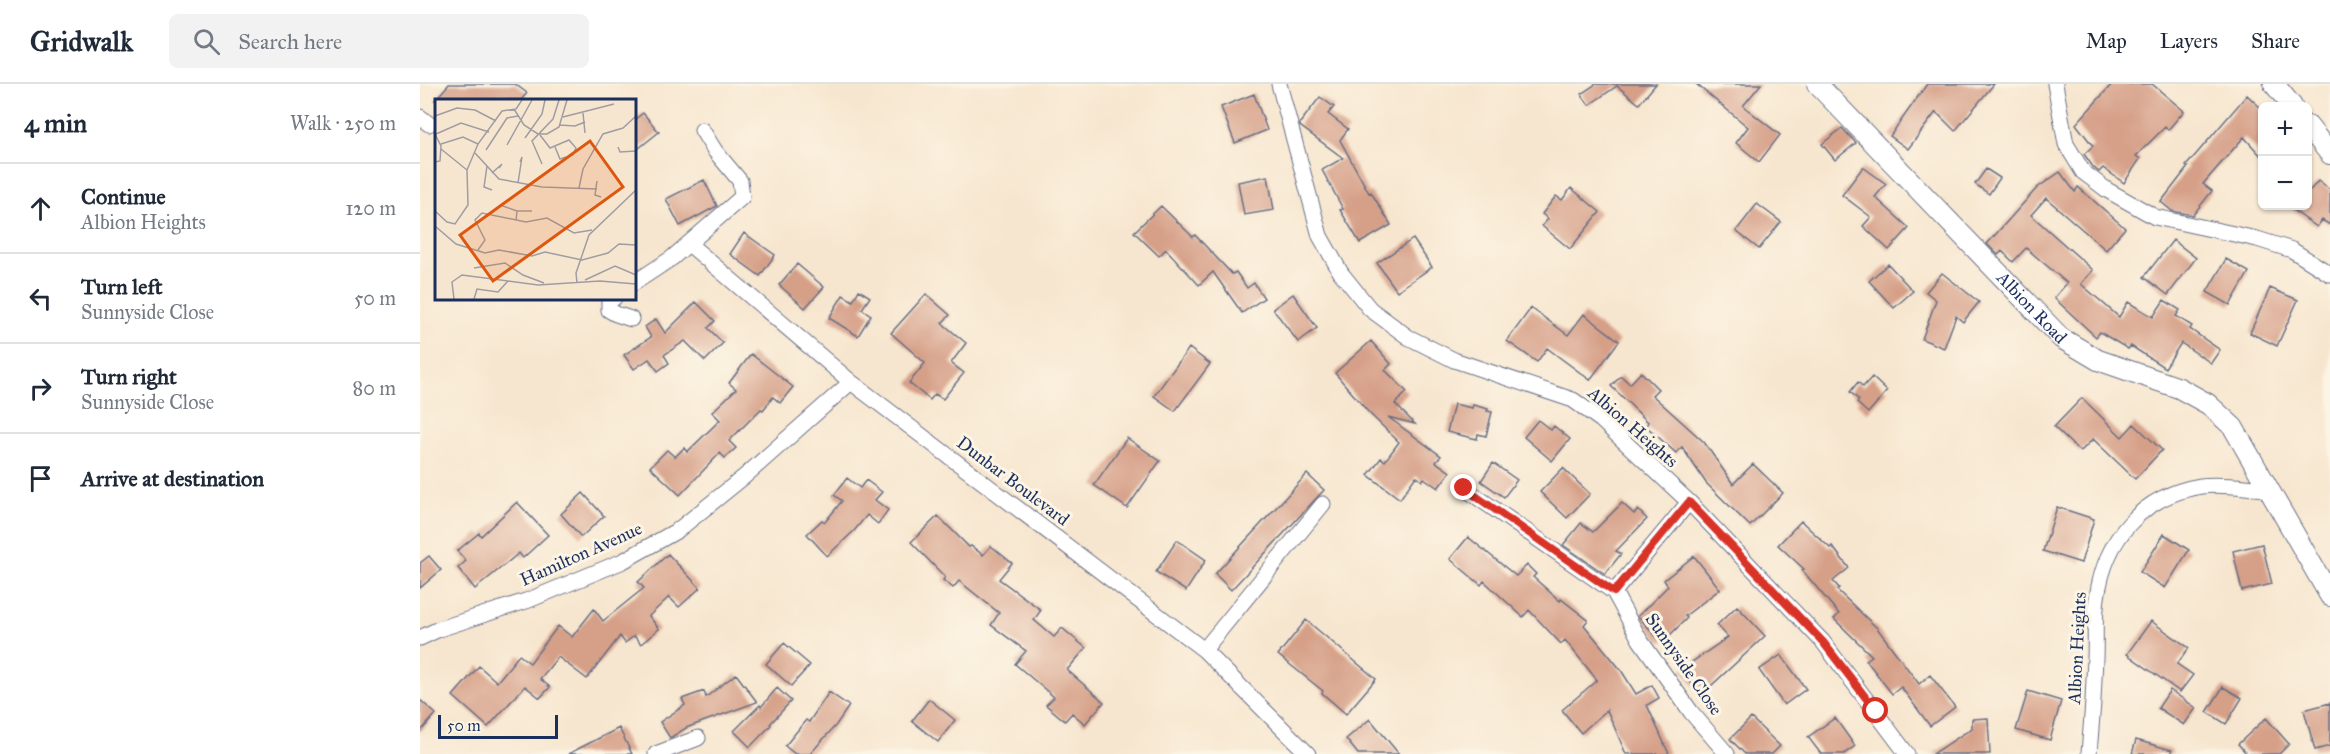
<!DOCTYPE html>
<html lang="en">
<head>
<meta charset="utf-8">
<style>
	:root { --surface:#fff; --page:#f2f2f3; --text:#1f2937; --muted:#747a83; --line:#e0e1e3 }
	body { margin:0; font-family:"IM FELL Great Primer",serif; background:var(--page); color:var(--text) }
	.controls { position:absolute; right:18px; top:18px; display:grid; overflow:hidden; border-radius:9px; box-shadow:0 2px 4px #0004 }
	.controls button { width:54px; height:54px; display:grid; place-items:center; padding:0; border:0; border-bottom:2px solid var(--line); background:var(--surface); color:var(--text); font:30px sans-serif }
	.scale { position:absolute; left:18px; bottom:15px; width:120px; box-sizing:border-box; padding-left:6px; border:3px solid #1b2f5e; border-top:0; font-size:16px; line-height:21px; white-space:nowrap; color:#1b2f5e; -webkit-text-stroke:4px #fcf5e5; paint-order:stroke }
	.stop { position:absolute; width:18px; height:18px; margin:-14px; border:4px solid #d93025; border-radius:50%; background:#fff }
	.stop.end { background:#d93025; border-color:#fff; box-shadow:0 2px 6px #0008 }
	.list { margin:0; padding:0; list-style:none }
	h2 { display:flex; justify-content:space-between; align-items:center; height:78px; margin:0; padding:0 24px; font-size:26px }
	h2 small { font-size:20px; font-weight:400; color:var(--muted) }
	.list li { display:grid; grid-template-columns:39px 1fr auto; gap:18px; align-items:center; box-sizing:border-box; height:90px; padding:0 24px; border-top:2px solid var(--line) }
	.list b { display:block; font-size:22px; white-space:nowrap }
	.list p { margin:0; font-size:20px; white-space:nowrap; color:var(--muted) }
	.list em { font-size:20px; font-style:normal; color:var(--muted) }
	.icon { flex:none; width:33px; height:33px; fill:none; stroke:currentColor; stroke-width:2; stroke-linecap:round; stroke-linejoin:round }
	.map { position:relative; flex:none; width:1910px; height:670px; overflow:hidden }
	header { display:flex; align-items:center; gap:36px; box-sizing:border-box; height:84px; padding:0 30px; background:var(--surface); border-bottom:2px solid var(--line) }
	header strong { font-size:28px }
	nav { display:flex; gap:33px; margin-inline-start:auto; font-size:21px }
	.search { width:420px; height:54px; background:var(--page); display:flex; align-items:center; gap:15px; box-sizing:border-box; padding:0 21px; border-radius:9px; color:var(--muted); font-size:22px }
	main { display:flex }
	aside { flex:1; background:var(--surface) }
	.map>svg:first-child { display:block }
	.building { fill:#d69f87 }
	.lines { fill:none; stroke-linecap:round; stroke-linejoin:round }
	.minor-casing { stroke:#686f86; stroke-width:17 }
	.tertiary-casing { stroke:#686f86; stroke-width:22 }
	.minor { stroke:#fff; stroke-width:15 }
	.tertiary { stroke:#fff; stroke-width:20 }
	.route { stroke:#d93025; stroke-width:8 }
	.labels { text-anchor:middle; stroke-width:6; stroke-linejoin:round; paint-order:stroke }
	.street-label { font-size:18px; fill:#1b2f5e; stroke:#fcf5e5 }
	.inset-road { fill:none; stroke:#9f9da2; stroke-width:1.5 }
	.view { fill:#de5710; fill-opacity:0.15; stroke:#de5710; stroke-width:3 }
	.inset-edge { fill:none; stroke:#1b2f5e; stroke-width:3 }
</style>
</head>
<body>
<header>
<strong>Gridwalk</strong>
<div class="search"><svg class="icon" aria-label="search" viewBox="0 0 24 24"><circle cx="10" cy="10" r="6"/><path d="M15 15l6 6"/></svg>Search here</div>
<nav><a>Map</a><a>Layers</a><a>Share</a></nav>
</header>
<main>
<aside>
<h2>4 min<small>Walk · 250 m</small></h2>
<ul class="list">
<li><svg class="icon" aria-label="ahead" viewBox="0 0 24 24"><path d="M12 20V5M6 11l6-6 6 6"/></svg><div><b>Continue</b><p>Albion Heights</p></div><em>120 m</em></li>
<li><svg class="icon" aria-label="left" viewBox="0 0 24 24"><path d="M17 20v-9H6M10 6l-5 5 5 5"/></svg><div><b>Turn left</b><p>Sunnyside Close</p></div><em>50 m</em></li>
<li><svg class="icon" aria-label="right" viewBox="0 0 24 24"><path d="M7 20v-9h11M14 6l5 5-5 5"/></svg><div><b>Turn right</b><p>Sunnyside Close</p></div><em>80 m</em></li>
<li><svg class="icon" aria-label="arrive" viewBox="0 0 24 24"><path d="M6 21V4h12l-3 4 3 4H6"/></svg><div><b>Arrive at destination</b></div></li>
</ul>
</aside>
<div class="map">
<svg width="1910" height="670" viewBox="0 0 1910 670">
	<rect width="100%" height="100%" fill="#fcf5e5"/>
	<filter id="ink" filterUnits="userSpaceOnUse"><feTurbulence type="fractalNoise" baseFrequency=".0167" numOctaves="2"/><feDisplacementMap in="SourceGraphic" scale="12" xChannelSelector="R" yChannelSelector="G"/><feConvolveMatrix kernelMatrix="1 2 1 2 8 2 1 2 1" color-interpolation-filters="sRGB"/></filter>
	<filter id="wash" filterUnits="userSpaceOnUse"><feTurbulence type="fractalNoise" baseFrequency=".008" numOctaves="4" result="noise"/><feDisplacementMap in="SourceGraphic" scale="24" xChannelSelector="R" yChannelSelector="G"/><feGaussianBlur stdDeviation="1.35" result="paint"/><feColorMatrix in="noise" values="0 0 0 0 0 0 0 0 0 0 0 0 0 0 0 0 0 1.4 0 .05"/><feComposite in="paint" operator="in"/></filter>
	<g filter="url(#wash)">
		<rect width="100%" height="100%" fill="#f7e6cf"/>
		<g id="blocks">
			<path class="building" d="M29,0H95L107,9L101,16H15Z
				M1176,0H1236L1219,20L1197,2L1169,21L1161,10Z
				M1276,0H1341L1323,22L1360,51L1339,78L1316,59L1328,43Z
				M1507,0H1574L1535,47L1516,28L1488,65L1470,52Z
				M1692,0H1732L1764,27L1748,46L1745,43L1716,72L1720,75L1704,99L1683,84L1679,88L1673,83L1664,70L1673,62L1656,40Z
				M834,10L847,46L815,59L801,23Z
				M1827,11L1842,25V73L1824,53L1783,100L1792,107L1773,131L1752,127L1741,118L1768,83L1766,82Z
				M900,13L914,23L908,30L928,45L920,56L949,109L951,108L971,141L940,159L920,126L923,125L902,86L923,74L880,42V39Z
				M223,29L239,48L214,68V36Z
				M1422,44L1436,59L1415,76L1402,60Z
				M1443,83L1466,100L1455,113L1489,144L1469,166L1443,142L1451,133L1422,111Z
				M1566,85L1580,94L1569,110L1555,100Z
				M1640,88L1655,108L1658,103L1705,144L1686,166L1626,114L1611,131L1673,186L1661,200L1699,233L1708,218L1733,233L1744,216L1760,226L1756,232L1772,242L1770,245L1800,266L1791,279L1761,259L1745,284L1711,262L1708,265L1680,248L1676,253L1634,214L1647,199L1606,164L1593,178L1582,167L1578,171L1567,160L1617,104Z
				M848,92L854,126L824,131L818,98Z
				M284,96L297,122L260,142L246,115Z
				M1898,97L1910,106V141L1902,136L1897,143L1867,122H1887V110Z
				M1151,104L1180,128L1150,165L1122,142L1128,135L1122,130L1136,112L1142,116Z
				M1337,120L1361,138L1339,165L1316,147Z
				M741,122L773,153L775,151L812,190L816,188L827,204L834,199L844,214L822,229L793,188L779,201L746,165L739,172L714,148Z
				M324,149L355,171L340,192L310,170Z
				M993,155L1012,183L977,207L957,179Z
				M1753,156L1776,174L1748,211L1724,193Z
				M1806,175L1829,188L1810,221L1787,208Z
				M377,180L404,203L385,224L359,201Z
				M1468,180L1493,207L1474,224L1449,197Z
				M1522,189L1559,218L1543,238L1536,232L1524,264L1502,255L1516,216L1506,208Z
				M1850,204L1878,216L1857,262L1830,249Z
				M439,206L450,213L442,225L451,231L438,252L409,234L423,211L433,217Z
				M506,210L530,231L522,239L546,259L531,279L544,289L523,315L515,310L510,316L489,299L505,279L471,249Z
				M873,210L897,244L878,258L853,225Z
				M276,218L295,237L288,244L303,259L285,277L265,257L244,271L249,279L238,287L229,275L214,285L204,271L231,253L225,243L236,235L245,249Z
				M1111,224L1148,251L1164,230L1199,257L1170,296L1127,264L1117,278L1087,257Z
				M951,257L971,280L965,286L987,308L975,320L995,340L968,333L1021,372L1016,378L1030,388L1018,404L1004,394L1002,397L996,392L980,415L948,391L961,374L965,377L979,358L949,329L915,289Z
				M769,264L790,280L755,327L734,312Z
				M331,270L373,303L360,319L353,313L343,326L341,325L309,357L316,364L305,374L300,369L260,411L230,383L247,366L255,373L264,364L267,368L300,336L292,328L316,305L309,299Z
				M1221,288L1238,305L1232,311L1284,358L1313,400L1333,380L1363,409L1330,442L1286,399L1262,363L1256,369L1226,342L1228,338L1191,302L1201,292L1210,300Z
				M1452,293L1467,307L1448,329L1437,319L1439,316L1430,308L1438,298L1443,303Z
				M1662,314L1702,353L1714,340L1742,366L1715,395L1673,355L1660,368L1634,343Z
				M1034,320L1052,324L1053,321L1068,325L1067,327L1072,328L1066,352L1058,350L1057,355L1027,348Z
				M1118,336L1131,346L1134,342L1150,355L1132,377L1104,353Z
				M707,354L740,377L707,424L674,401Z
				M1073,379L1097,396L1084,413L1061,397Z
				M1143,384L1170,410L1147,434L1120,408Z
				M887,390L904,406L811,506L795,490Z
				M427,394L440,404L446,396L462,408L455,416L468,426L458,440L447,431L434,447L407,472L387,450L402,436L405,438L422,417L414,411Z
				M163,409L184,432L161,453L141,430Z
				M97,418L128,451L103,474L99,469L55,505L38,484L46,477L37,467L59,449L61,452Z
				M1202,419L1214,430L1218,426L1227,435L1196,467L1201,470L1185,490L1143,461L1161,439L1173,448Z
				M1637,423L1674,435L1661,479L1623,467Z
				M518,432L549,463L551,462L563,471L571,462L592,479L579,495L621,526L614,536L634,553L642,544L666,564L647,586L684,618L665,640L652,629L645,637L626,621L634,613L595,580L606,567L571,541L579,529L539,497L533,504L523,496L525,493L491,458Z
				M1381,437L1410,464L1412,462L1429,484L1413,497L1419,504L1417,506L1457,544L1499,600L1510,591L1535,623L1510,642L1481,603L1472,610L1446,576L1452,572L1414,535L1419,530L1382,486L1384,485L1358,461Z
				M1744,450L1769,466L1745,504L1720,488Z
				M1048,453L1096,492L1107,481L1116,490L1113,493L1140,517L1141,515L1168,536L1164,541L1201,586L1216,610L1232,601L1239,614L1227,621L1249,670H1206L1187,626L1161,649L1142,626L1177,596L1145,556L1141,560L1109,526L1103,533L1064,497L1061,501L1030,475Z
				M757,456L786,476L766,507L736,488Z
				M1842,460L1852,500L1822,507L1813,467Z
				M248,470L280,504L259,523L249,513L229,532L239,545L221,560L214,552L205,559L200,552L167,595L138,573L120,595L130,603L120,614L105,602L68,643L33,612L59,582L77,598L99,571L110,579L138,542L152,553L174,525L183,537L224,504L218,498Z
				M9,472L21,486L0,504V479Z
				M1274,472L1300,505L1265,532L1267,534L1242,559L1218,532L1248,502L1244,496Z
				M1317,522L1345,552L1280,612L1262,585L1308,553L1297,541Z
				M886,536L956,595L926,630L902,609L903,607L858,571Z
				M1731,537L1769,564L1757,580L1773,591L1760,608L1707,570Z
				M364,559L390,581L371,602L346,580Z
				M1361,571L1386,605L1364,621L1339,586Z
				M316,590L337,618L266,644L250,654L240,638L265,621L262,615L284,607L286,613Z
				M1803,603L1822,614L1806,640L1787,628Z
				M357,604L371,617L350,640L351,641L330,663L314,647L340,621L341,623Z
				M1750,606L1776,624L1764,641L1738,624Z
				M1608,607L1641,617L1630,656L1596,646Z
				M409,608L429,622L416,641L390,670H375L365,662L386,636L389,638Z
				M509,615L535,636L518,658L492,637Z
				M0,616L16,630L0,648Z
				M1910,619V662L1895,666L1884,626Z
				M1331,634L1360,662L1352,670H1325L1310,655Z
				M1415,634L1435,662L1424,670H1401L1388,653Z
				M1568,634L1570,670H1513L1552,644V635Z
				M1846,634L1869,660L1859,670H1827L1818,660Z
				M950,635L979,670H938L926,655Z
				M199,644L212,670H148Z
				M1716,656L1752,666V670H1712Z"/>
		</g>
	</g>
	<g filter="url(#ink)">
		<use href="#blocks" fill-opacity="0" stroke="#686f86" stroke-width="1.5"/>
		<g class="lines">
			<g class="minor-casing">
				<path id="minor" d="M859,0L900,152L921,189L950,225L988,253L1034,276L1153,316L1181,336L1269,418L1403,558L1487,670
					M1635,0L1646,60L1663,88L1687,106L1735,133L1837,155L1872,166L1910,190
					M0,33L9,40
					M269,160L431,298L784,566L888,670
					M214,199L252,174L322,113L320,97L295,67L282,46
					M194,214L189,218V226L196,230L211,235
					M1044,404L1194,508L1269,418
					M1194,508L1220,556L1271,628L1307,670
					M0,554L19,545L109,516L203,477L258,446L325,392L431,298
					M784,566L903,420
					M236,670L278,654
					M1669,670C1672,638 1674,606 1675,574C1676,554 1674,534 1677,514C1685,455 1721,412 1781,402C1802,399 1828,404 1850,405"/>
			</g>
			<g class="tertiary-casing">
				<g id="tertiary">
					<path id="s1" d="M1397,0L1641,254L1678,276L1759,304L1788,320L1813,343L1910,512"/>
					<path d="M1854,0L1872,22"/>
					<path d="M1888,42L1910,70"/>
				</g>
			</g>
			<use href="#minor" class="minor"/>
			<use href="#tertiary" class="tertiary"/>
		</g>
	</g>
	<g class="lines" filter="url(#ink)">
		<path class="route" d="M1044,404L1194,508L1269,418L1403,558L1456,627"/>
	</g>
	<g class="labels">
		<g class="street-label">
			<text dy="6" stroke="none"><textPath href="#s1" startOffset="310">Albion Road</textPath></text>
			<text transform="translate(1213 343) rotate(41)" y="6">Albion Heights</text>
			<text transform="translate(593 397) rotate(37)" y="6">Dunbar Boulevard</text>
			<text transform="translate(161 470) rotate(-24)" y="6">Hamilton Avenue</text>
			<text transform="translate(1657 564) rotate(-87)" y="6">Albion Heights</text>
			<text transform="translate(1264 580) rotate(55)" y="6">Sunnyside Close</text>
		</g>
	</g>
	<g transform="translate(15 15)">
		<rect width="201" height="201" fill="#f7e6cf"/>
		<path class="inset-road" d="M79,10L89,26L103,35H112L124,28L132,1M148,14L150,34M0,17L22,9L40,11L61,22M128,18L179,5M125,26L140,27L150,23M1,35L26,24L54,33M105,36L115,49L134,41L141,49L137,57M90,39L107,15L110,1M6,45L28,38L43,45M72,46L97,1M120,48L125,60L131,58M183,48L185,53L201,52M51,51L72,19L83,17M40,54L64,80L107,88L162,90M0,63L5,62L6,47L0,35M107,65L97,42L118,20L124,1M52,67L49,88L57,91M32,71L43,45L67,12L81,10L87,1M57,74L67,65L64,69M162,82L160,96L166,98M83,84L87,58L85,63M144,89L148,70L168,35L188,29L201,17M65,106L82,112M0,112L12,123L20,125L33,106L32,71L6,50M81,122L82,112H97M0,127L21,145L50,154L64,151L97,157L110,153L147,161L173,154L184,145L201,146M43,151L50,141L40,121L47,114L91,123L112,119L139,134L157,131M39,169L70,164L88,176L109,184M150,181L180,167L201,176M142,184L141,174L154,136L201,91M19,200L17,183L27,176L103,186L165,182L201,185M39,200L42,190L63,193L73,182"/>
		<path class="view" d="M155,42L188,88L58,182L25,136Z"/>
		<rect width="201" height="201" class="inset-edge"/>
	</g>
</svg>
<div class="controls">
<button>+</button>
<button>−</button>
</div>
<div class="scale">50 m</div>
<div class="stop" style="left:1456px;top:627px"></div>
<div class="stop end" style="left:1044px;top:404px"></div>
</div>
</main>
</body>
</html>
